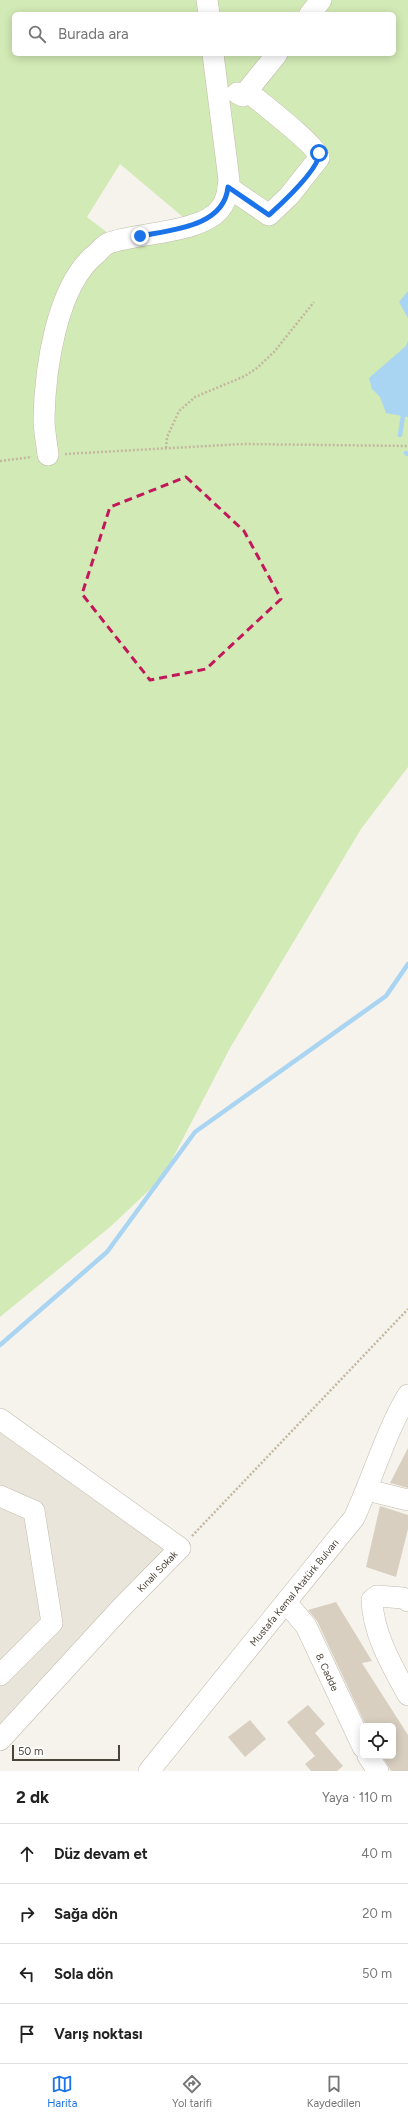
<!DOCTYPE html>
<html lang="tr">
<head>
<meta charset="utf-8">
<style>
	:root { --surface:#fff; --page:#f2f2f2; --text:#222; --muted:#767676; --line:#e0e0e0; --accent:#1a73e8 }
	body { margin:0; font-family:Figtree,sans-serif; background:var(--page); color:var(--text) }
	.controls { position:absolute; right:12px; bottom:12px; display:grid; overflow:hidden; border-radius:6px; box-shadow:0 2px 10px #0003 }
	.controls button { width:36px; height:36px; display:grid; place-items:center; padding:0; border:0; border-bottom:1px solid var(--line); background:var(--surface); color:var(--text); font:20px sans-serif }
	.scale { position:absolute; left:12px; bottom:10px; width:108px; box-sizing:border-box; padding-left:4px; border:2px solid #4b4439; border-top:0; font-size:11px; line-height:14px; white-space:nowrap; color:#4b4439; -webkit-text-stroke:3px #fff; paint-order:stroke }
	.stop { position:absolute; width:12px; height:12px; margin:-9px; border:3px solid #1a73e8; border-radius:50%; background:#fff }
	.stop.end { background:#1a73e8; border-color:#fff; box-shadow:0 1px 4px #0008 }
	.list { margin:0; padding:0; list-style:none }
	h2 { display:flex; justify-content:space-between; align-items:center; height:52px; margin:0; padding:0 16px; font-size:17px }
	h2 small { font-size:13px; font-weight:400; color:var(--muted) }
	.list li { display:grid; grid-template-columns:26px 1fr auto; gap:12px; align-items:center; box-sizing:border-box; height:60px; padding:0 16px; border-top:1px solid var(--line) }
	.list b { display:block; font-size:15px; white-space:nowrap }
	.list em { font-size:13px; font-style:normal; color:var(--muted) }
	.icon { flex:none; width:22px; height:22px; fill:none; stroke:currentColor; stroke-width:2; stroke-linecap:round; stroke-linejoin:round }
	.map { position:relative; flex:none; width:408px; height:1771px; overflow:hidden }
	.search { position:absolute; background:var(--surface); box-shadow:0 2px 10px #0003; left:12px; right:12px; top:12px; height:44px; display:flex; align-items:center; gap:10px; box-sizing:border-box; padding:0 14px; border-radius:6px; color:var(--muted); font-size:15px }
	.sheet { height:292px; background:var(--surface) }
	nav { display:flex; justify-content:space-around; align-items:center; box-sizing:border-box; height:56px; border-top:1px solid var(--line); background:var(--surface); font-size:11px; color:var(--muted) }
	nav a { display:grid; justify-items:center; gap:2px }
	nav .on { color:var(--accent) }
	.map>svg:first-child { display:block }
	.residential { fill:#eae5da }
	.green { fill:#d2eab5; fill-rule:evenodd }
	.water { fill:#a9d4f2 }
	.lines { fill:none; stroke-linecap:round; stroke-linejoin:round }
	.stream { stroke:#a9d4f2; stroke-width:4.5 }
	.building { fill:#d8cfc1 }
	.minor-casing { stroke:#c2bbae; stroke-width:22 }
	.path { stroke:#c4b79f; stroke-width:2.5; stroke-dasharray:2 2; stroke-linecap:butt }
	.minor { stroke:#fff; stroke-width:21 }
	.route { stroke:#1a73e8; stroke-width:5 }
	.marked { fill:none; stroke:#c2185b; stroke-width:3; stroke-dasharray:8 5; stroke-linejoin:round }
	.labels { text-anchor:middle; stroke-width:3.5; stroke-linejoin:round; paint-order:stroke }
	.street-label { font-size:10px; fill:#4b4439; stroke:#fff }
</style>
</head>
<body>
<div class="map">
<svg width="408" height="1771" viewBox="0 0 408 1771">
	<rect width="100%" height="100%" fill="#f6f3ec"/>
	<path class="residential" d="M0,1419L180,1548L0,1730Z"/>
	<path class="green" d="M0,0H408V767L361,829L230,1048L163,1177L110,1227L0,1317ZM14,14H394V54H14ZM120,164L190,223L117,240L87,217Z"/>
	<path class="water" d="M408,291V318L399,302Z
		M408,341V417L386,413L380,397L372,389L369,378L406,346Z"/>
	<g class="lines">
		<path class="stream" d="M400,435L403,416
			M406,453L408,454
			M0,1345L107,1252L195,1132L386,996L408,964"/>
	</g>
	<path class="building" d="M408,1448V1488L390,1483Z
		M380,1506L408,1515V1529L396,1577L366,1567Z
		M336,1602L372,1661L362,1663L408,1735V1771H391L390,1769L382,1756H393V1726H366L317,1621L308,1610Z
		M308,1705L325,1724L315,1733L343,1766L337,1771H311L305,1764L315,1756L287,1722Z
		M250,1720L266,1739L245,1757L228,1737Z"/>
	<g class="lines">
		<g class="minor-casing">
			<g id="minor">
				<path d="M207,0L209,14"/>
				<path d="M310,14L321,0"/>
				<path d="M237,93L243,96L277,54"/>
				<path d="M228,187L269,215L289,196L319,158C318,146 260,102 247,91"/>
				<path d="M48,455C47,444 44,431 44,419C45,370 56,285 97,253C100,250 104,245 109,243C136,233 202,233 220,209C227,200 228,191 229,180L213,54"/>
				<path d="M0,1419L180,1548L122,1607L0,1740"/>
				<path d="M367,1490L408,1500"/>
				<path d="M0,1496L34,1511L52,1623L0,1675"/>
				<path d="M408,1601L403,1598L377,1596L372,1600C373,1634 392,1666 408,1695"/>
				<path id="s1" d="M286,1602L306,1626L363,1747"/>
				<path d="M368,1756L378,1771"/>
				<path id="s2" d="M149,1771L354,1518C373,1478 385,1433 408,1395"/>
			</g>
		</g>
		<path class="path" d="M166,448L167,437L179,411L195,397L245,376L257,368L274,352L314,302
			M65,454L243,444L408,446
			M0,461L32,457
			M192,1536L408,1309"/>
		<use href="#minor" class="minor"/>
	</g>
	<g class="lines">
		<path class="route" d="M140,236C171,230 224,227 228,187L269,215C281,204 320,169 319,153"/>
	</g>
	<path class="marked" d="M186,477L244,531L281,599L206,669L150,680L82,594L110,507Z"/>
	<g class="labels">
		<g class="street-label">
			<text transform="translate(157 1571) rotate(-46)" y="4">Kınalı Sokak</text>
			<text dy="4" stroke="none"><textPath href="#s2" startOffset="230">Mustafa Kemal Atatürk Bulvarı</textPath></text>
			<text dy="4" stroke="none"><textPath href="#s1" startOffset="82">8. Cadde</textPath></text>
		</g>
	</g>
</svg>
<div class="controls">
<button><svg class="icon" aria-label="locate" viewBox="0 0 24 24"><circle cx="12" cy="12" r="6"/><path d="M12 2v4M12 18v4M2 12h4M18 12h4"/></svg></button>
</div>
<div class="scale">50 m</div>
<div class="stop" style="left:319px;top:153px"></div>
<div class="stop end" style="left:140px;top:236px"></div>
<div class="search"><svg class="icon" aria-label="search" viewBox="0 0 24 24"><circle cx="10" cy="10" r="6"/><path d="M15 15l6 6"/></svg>Burada ara</div>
</div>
<section class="sheet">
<h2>2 dk<small>Yaya · 110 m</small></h2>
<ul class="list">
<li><svg class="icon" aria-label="ahead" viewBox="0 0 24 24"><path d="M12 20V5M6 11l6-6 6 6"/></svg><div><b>Düz devam et</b></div><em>40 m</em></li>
<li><svg class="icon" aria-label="right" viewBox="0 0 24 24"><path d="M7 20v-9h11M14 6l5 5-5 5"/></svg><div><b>Sağa dön</b></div><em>20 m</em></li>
<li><svg class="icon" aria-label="left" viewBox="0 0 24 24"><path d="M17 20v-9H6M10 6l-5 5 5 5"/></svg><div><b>Sola dön</b></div><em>50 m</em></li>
<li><svg class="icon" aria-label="arrive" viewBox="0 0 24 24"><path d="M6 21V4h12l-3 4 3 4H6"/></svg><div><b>Varış noktası</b></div></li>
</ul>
</section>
<nav>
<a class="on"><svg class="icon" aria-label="map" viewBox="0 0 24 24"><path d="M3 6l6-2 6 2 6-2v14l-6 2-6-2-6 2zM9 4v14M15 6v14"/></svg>Harita</a>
<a><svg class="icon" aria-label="directions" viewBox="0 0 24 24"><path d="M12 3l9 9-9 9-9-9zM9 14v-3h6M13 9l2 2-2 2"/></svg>Yol tarifi</a>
<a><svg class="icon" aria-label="saved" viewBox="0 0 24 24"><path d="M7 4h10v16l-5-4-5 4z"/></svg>Kaydedilen</a>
</nav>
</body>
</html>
